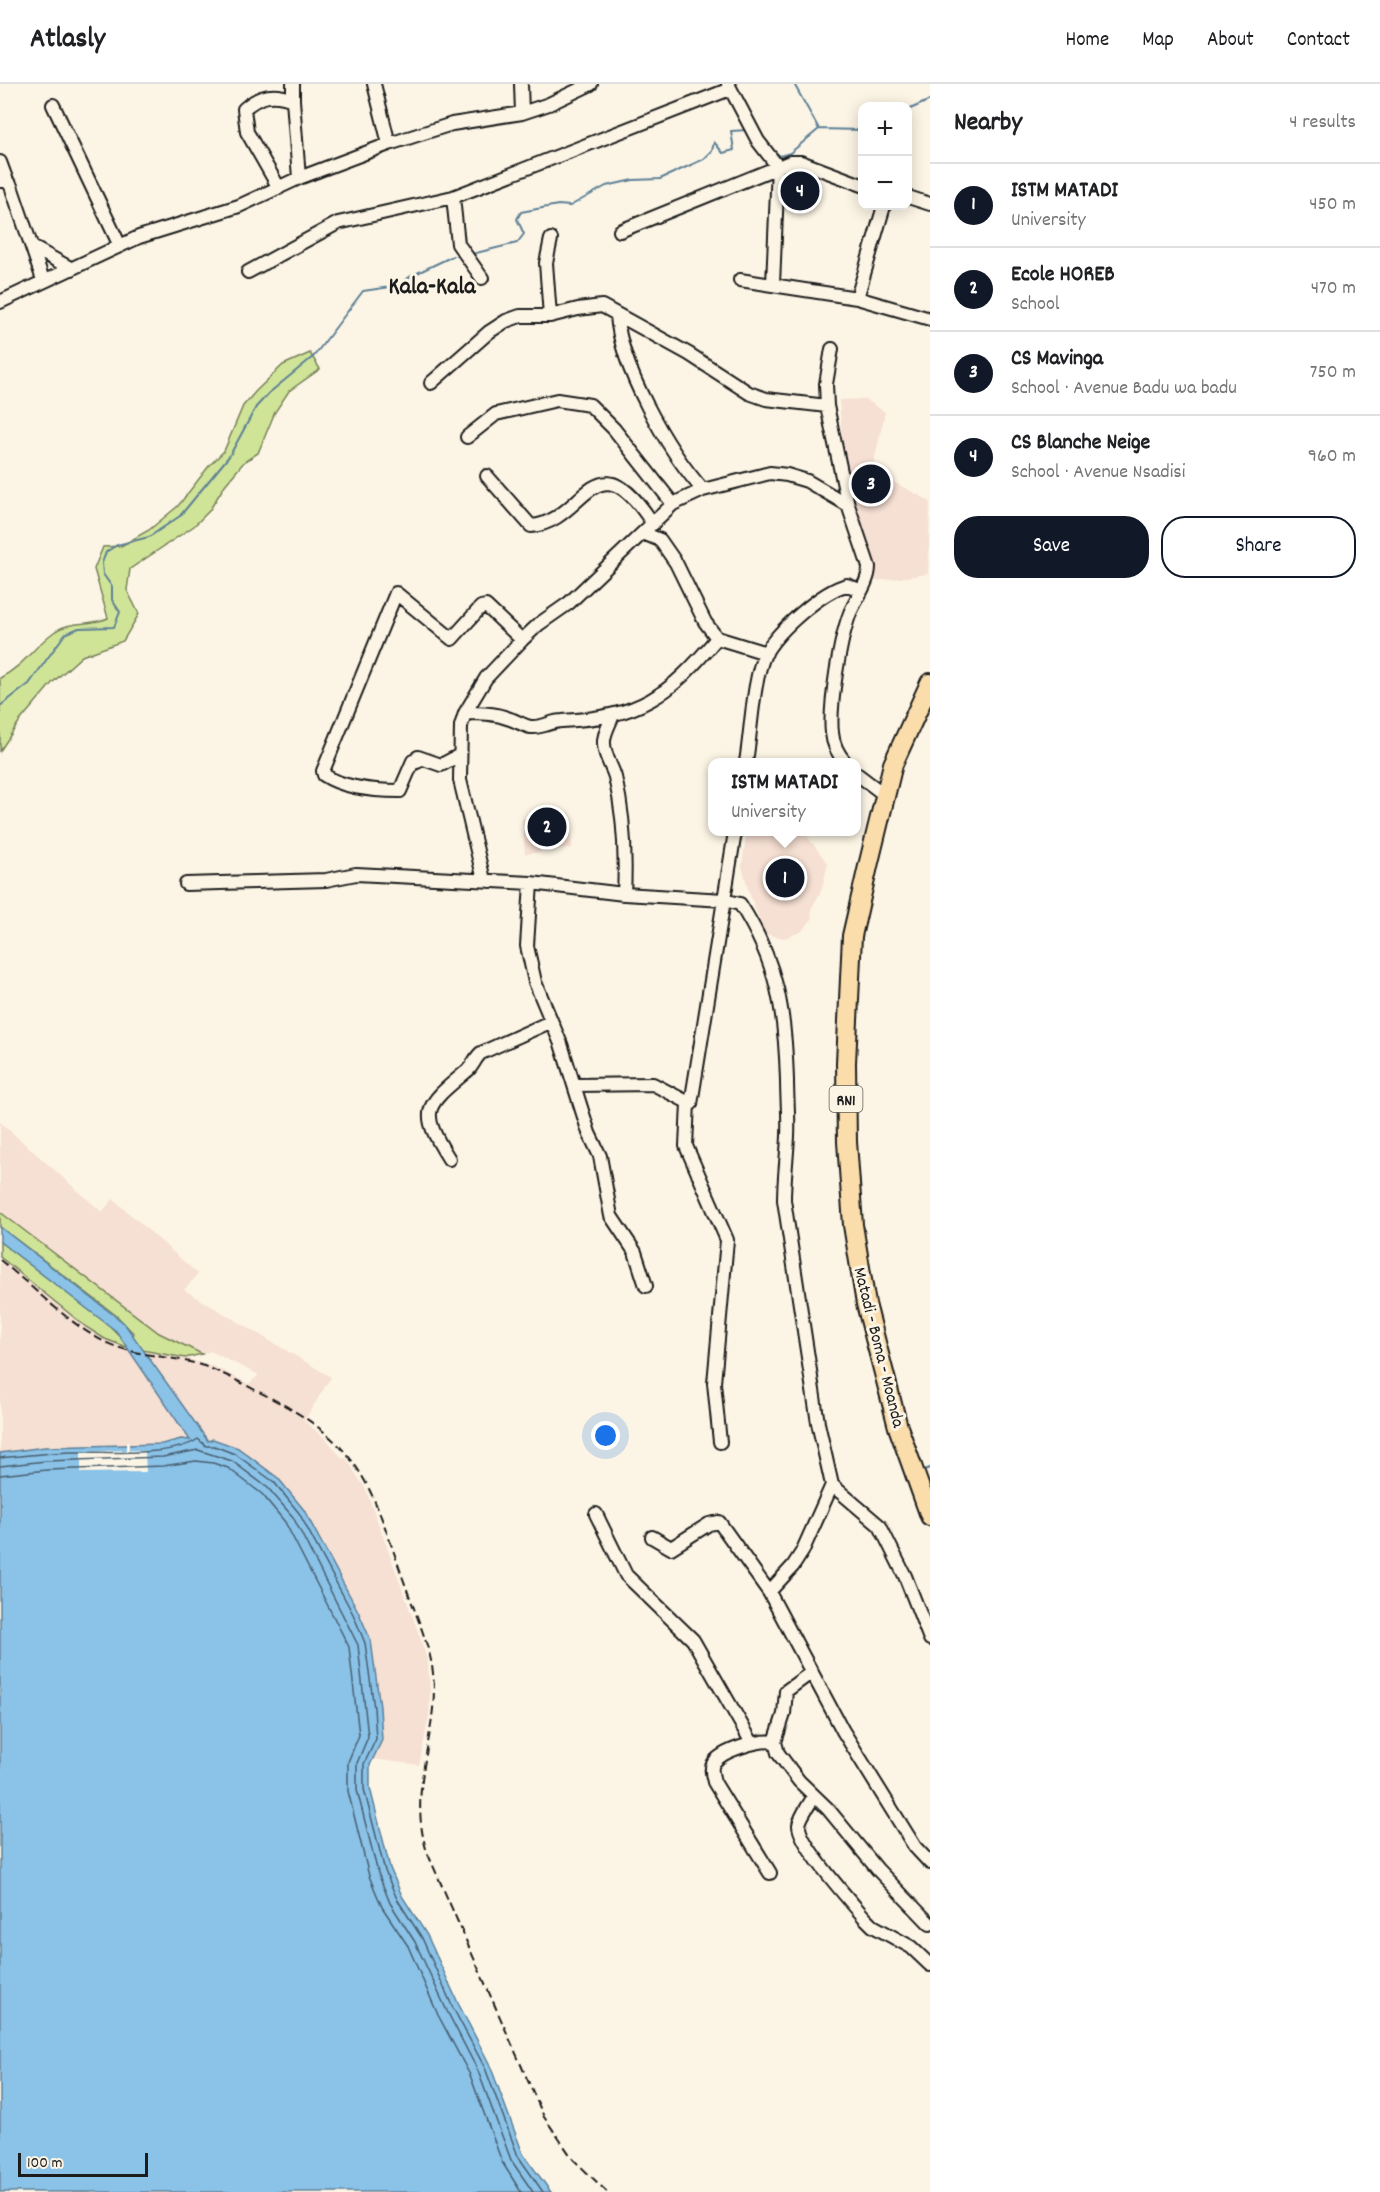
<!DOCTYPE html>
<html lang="en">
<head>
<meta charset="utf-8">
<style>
	:root { --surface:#fff; --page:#f2f2f2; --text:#202124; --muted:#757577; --line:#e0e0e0; --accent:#111827 }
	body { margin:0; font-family:Dekko,sans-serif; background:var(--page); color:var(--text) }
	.controls { position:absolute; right:18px; top:18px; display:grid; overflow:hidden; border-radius:12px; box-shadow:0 3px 15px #0003 }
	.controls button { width:54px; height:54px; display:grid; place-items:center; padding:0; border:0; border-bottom:2px solid var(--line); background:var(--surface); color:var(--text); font:30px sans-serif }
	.scale { position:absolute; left:18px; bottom:15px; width:130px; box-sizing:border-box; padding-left:6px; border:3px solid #1c1c1c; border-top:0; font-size:16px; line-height:21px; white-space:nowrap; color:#1c1c1c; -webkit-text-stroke:4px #fcf5e5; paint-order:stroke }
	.you { position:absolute; left:606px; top:1352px; width:21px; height:21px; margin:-15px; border:4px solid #fff; border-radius:50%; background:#1a73e8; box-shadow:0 0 0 9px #1a73e833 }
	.badge { display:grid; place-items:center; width:39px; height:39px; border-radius:50%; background:var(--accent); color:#fff; font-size:20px; font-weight:700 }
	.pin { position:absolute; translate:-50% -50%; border:3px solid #fff; box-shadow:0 2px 6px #0006 }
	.popup { position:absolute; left:708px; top:674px; width:153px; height:78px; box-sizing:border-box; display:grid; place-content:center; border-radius:12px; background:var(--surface); filter:drop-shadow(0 2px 4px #0005); font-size:20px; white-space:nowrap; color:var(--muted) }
	.popup b { font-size:22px; color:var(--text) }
	.popup::after { content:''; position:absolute; left:50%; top:100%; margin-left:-12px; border:12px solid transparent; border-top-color:var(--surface) }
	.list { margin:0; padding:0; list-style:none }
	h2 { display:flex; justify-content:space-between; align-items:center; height:78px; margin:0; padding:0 24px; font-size:26px }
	h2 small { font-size:20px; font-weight:400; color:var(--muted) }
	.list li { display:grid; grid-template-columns:39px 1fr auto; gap:18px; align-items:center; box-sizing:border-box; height:84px; padding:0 24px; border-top:2px solid var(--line) }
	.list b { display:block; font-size:22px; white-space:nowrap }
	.list p { margin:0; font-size:20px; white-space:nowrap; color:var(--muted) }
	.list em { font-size:20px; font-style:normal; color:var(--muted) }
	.actions { display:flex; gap:12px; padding:18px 24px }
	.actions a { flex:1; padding:14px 0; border:2px solid var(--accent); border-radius:24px; text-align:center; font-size:21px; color:var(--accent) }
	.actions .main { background:var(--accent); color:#fff }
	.map { position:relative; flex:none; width:930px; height:2108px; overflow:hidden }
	header { display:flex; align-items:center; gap:36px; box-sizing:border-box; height:84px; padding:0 30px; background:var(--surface); border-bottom:2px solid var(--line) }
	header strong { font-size:28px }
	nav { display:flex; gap:33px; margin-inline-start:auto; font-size:21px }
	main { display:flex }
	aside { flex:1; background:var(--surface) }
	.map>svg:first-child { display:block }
	.built { fill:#f6dfd3 }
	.green { fill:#d0e498; stroke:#76805a; stroke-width:1.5 }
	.water { fill:#8ac2e8; stroke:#5e8096; stroke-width:1.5 }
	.pier { fill:#fcf5e5 }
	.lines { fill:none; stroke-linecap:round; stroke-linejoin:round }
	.shore { stroke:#485e6e; stroke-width:1.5 }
	.stream { stroke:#5e8096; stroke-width:2 }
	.minor-casing { stroke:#1c1c1c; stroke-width:16 }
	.highway-casing { stroke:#1c1c1c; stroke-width:22 }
	.minor { stroke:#fcf5e5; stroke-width:12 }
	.highway { stroke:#faddab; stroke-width:18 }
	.rail { stroke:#1c1c1c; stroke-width:2; stroke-dasharray:9 4.5; stroke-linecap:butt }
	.labels { text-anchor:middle; stroke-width:6; stroke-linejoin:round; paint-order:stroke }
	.shield { fill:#fcf5e5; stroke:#5f5d58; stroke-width:1.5 }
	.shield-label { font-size:16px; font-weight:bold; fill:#1c1c1c }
	.street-label { font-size:18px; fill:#1c1c1c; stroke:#fcf5e5 }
	.district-label { font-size:24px; font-weight:bold; fill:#1c1c1c; stroke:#fcf5e5 }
</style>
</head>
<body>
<header>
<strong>Atlasly</strong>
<nav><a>Home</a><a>Map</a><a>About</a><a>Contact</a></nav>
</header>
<main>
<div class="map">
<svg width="930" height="2108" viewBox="0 0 930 2108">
	<rect width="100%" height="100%" fill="#fcf5e5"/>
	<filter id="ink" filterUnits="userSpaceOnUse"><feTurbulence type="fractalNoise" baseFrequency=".0167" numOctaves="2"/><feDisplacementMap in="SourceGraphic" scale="12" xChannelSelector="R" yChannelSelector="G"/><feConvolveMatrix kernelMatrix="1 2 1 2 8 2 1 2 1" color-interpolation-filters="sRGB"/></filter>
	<g filter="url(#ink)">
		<path class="built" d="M805,90L815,93L814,124L790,114V108L780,105L779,95Z
			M865,315L885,328L872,387L930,417L928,490L876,497L867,477L847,412L839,316Z
			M570,729L572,764L558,765L556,751L538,753L541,768L525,770L522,735Z
			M747,748H804L828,780L821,807L811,825L812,835L801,848L784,854L765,850L749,808L742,782Z
			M0,1038L102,1128L113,1115L198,1190L184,1206L331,1293L304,1337L326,1355L343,1375L346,1374L366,1406L421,1556L428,1580L430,1606L429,1632L419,1681L373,1675L382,1656L304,1426L278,1394L238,1364L214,1355H181L162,1360L45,1363L0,1369V1173L86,1243L115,1260L185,1274L217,1284L249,1300L259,1291L210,1267L202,1270L159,1249L0,1128Z"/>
		<path class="green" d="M310,269L320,285L289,307L275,328L258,369L244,378L225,401L209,427L194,442L130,485L127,506L139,530L123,557L82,572L52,599L19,638L0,667V594C25,581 33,563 54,548C70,536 91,542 108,534L94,485L103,463L121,462L149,446L178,422L209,382L224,367L243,322L256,307L283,281Z
			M0,1128L159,1249L202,1270L185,1274L126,1263L105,1255L86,1243L0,1173V1158L109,1241L124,1257L134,1250L117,1232L0,1143Z"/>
		<path class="water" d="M0,1143L124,1239L208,1357L213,1355L238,1364L278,1394L304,1426L358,1527L371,1557L380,1623L382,1656L370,1681V1704L390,1784L402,1812L427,1851L459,1921L490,1981L523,2070L551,2108H0V1369L45,1363L162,1360L181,1355L190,1356L116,1247L0,1158Z"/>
		<path class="pier" d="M126,1358H129V1366L145,1367L146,1388L81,1389V1368L126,1366Z"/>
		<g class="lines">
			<path class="shore" d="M0,1374C23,1372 46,1369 70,1368C105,1367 171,1374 198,1355L206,1362H214L235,1370L274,1398L299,1429L353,1530L365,1559L374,1624L376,1655L364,1680V1705L385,1787L397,1815L422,1854L453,1924L485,1984L518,2072L543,2108
				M0,1382L46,1377L163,1373L198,1366L232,1377L268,1404L293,1433L358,1561L368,1653L357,1679V1706L378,1789L390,1819L415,1858L447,1927L478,1987L511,2076L533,2108
				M0,1391L47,1386L163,1382L196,1377L213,1379L228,1384L262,1410L285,1438L349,1563L359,1651L348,1678V1707L369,1792L382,1823L408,1862L438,1931L470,1991L502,2078L521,2108"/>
			<path class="stream" d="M794,0L819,45L862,46
				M908,26L930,16
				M771,64L780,72L790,69L819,45
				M472,170L517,159L524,150L517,135L521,128L558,121L570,122L606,102L633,96L660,95L704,75L712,67L714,58L723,69L734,66L731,47L748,46
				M0,622L29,600L65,550L79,544L114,543L120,528L112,516V503L103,490L102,479L106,468L117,461L149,453L180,432L230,371L256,323L269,309L314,272L363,207L397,202L411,192L453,172
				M924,1386L930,1384"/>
			<g class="minor-casing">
				<path id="minor" d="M293,0V16
					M374,0L389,60
					M521,0L522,29
					M728,0L758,57L778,83L790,78H801L862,101
					M53,21L120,162
					M0,78L7,97
					M0,97H7L11,102L43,196
					M279,104L247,48L244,25C259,11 274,8 293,16L299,94
					M453,113L458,160L482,194
					M908,113L930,120
					M620,147L778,83L773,200
					M32,163L72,185
					M248,188L338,139L453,113L730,5
					M740,196L857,214L930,235
					M857,214L884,122
					M0,218L139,153L239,122L299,94L389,60L452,40L522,29L549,20L591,0
					M617,231C620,283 668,367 703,406
					M550,232L546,179L551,155
					M832,265L826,300L827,322L848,421
					M431,299L489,248L506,237L520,232H550L578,225L602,222L689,270L749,309L766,315L827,322
					M467,353L496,330L557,316L590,321L614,345L673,420
					M487,392L531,442C586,438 594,349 653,440
					M643,449L660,456L676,479L705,538L717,554L766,569
					M465,629C480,629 495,629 510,635C517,637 524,642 531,643C543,644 551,637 562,637C640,633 668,613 717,554
					M613,631C610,639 604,649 604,657C603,670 612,682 615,693C624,731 626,771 624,810
					M458,672L441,681L418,673L417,678L413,677L400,707C376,707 345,705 324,691L323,687L396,509L452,555L481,523L486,522L522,556
					M746,678C751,650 753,591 766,568C779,546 822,507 847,501L860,506
					M857,690L886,712
					M484,796L460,696L461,642L465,629L486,594L522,556L539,540L569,519L673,420L703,406L770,389L787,391L807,397L848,421L869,483C869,498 856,515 850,529C840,555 829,622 832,649C833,660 838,670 845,678
					M531,799L527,862L535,898L561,960L589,1049L600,1072L611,1132L635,1168L646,1202
					M186,800L326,796L356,790L531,799L624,810L724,816L740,820C778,879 785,928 787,996C787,1015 789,1034 788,1052C787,1074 784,1094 784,1116L818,1339L832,1401L802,1468L793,1482L769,1508L843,1647L915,1763L930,1779
					M576,1001L653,1000L691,1020
					M449,1075C418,1026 425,1022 467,987C473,982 475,974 481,969L550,938
					M720,1358L714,1299L727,1156L686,1062L688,1019L691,1020L735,748
					M832,1401L880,1442L905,1492L930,1555
					M596,1430L626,1491L693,1556L752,1659
					M652,1453L671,1464L709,1440L719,1438L769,1508
					M812,1588L786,1607L784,1630L775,1658L778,1669L799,1697L828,1725L878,1786L930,1840
					M814,1712C810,1720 800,1732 799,1741C798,1759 851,1818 864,1833L873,1842L911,1863L930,1881
					M770,1789L714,1698C713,1693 710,1685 713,1680C721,1666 761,1655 775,1658"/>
			</g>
			<g class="highway-casing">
				<path id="highway" d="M930,599L893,680L869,778L852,852L846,979L847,1058L853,1141L866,1220L898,1343L930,1432"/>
			</g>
			<use href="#minor" class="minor"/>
			<use href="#highway" class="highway"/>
			<path class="rail" d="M0,1176C31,1201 69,1240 103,1257C134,1273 171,1271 204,1282C226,1290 247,1302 269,1313C358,1359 369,1396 400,1486C409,1513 421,1540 429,1568C448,1638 404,1696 427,1768L544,2033L573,2075L607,2108"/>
		</g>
	</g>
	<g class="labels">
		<rect class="shield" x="829.5" y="1002" width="33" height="26" rx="4.5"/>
		<g class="shield-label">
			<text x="846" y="1021">RN1</text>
		</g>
		<g class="street-label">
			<text transform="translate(880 1263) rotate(76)" y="6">Matadi - Boma - Moanda</text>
		</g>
		<g class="district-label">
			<text x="432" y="209">Kala-Kala</text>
		</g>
	</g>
</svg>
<div class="controls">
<button>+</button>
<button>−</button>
</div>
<div class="scale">100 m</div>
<div class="you"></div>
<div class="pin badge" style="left:785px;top:794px">1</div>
<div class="popup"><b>ISTM MATADI</b>University</div>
<div class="pin badge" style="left:547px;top:743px">2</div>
<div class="pin badge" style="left:871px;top:400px">3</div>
<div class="pin badge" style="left:800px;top:107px">4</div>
</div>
<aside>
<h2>Nearby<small>4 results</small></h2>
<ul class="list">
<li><span class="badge">1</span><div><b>ISTM MATADI</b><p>University</p></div><em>450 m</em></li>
<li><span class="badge">2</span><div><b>Ecole HOREB</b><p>School</p></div><em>470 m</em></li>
<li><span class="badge">3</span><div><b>CS Mavinga</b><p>School · Avenue Badu wa badu</p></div><em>750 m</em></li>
<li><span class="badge">4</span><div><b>CS Blanche Neige</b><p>School · Avenue Nsadisi</p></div><em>960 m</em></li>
</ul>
<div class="actions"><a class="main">Save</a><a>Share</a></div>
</aside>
</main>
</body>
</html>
